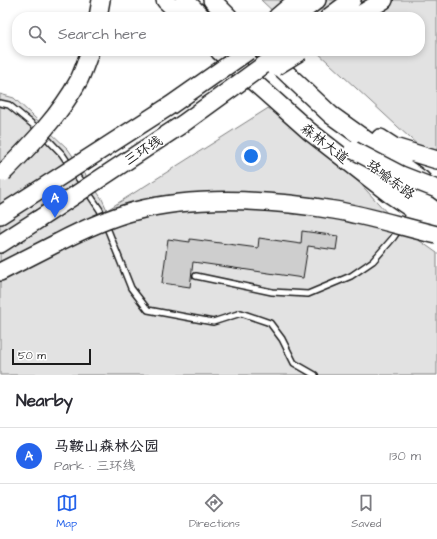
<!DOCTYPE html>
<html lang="en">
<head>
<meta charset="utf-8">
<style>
	:root { --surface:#fff; --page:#f7f7f7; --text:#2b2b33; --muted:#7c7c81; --line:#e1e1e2; --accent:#2563eb }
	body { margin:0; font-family:"Architects Daughter","LXGW WenKai TC",sans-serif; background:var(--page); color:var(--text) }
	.scale { position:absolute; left:12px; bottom:10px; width:79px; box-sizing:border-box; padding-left:4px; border:2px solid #1c1c1c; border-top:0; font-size:11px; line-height:14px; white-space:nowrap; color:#1c1c1c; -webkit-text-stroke:3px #fff; paint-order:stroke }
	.you { position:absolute; left:251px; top:156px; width:14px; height:14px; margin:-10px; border:3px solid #fff; border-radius:50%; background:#1a73e8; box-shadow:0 0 0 6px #1a73e833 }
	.badge { display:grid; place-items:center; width:26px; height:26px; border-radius:50%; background:var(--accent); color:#fff; font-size:13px; font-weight:700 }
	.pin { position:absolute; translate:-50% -33px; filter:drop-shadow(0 1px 2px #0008) }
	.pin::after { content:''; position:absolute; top:21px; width:14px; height:12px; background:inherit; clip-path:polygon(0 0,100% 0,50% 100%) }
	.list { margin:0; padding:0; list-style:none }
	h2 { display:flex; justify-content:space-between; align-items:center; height:52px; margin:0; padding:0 16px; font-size:17px }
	h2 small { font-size:13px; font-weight:400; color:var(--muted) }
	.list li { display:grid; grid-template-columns:26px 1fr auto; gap:12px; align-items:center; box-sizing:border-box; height:56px; padding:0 16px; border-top:1px solid var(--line) }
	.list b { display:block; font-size:15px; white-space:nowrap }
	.list p { margin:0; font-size:13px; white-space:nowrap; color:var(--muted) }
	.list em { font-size:13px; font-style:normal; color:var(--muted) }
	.icon { flex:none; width:22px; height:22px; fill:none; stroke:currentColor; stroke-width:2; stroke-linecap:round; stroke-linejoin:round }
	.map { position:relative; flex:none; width:437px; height:375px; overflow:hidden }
	.search { position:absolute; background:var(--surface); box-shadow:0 2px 6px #0003; left:12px; right:12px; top:12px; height:44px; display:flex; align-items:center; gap:10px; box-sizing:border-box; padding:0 14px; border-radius:16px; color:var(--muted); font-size:15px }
	.sheet { height:108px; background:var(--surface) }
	nav { display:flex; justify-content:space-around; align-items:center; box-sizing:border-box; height:56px; border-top:1px solid var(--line); background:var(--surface); font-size:11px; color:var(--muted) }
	nav a { display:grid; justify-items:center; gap:2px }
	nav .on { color:var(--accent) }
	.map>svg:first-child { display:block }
	.green { fill:#e2e2e2; stroke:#7f7f7f }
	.building { fill:#cecece; stroke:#1c1c1c }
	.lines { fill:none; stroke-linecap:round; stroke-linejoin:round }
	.service-casing { stroke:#1c1c1c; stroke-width:8 }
	.trunk-casing { stroke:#1c1c1c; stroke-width:20 }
	.service { stroke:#fff; stroke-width:5 }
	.trunk { stroke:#fff; stroke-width:17 }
	.trunk-bridge-casing { stroke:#1c1c1c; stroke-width:20; stroke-linecap:butt }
	.trunk-bridge { stroke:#fff; stroke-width:17 }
	.labels { text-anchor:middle; stroke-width:3; stroke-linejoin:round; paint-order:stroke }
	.street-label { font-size:14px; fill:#1c1c1c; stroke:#fff }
</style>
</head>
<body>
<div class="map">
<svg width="437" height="375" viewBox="0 0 437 375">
	<rect width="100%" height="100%" fill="#fff"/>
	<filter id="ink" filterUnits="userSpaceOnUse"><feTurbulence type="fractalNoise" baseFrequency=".025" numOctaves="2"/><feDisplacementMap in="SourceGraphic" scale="8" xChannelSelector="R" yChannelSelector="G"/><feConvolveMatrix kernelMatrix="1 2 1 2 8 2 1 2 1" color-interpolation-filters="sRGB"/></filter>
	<g filter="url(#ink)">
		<path class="green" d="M261,0H437V163L316,51H420V17H279Z
			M0,94L14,98L68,149L102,199L107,210L270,107L335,156L410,238L413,236L437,253V375H0Z"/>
		<path class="building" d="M302,231L338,236L336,250L308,246L303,278L193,262L190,287L162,283L168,239L190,242V239L258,248L259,238L301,244Z"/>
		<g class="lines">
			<g class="service-casing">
				<path id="service" d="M0,103L9,105L37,128L62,154L100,210L131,288L148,310L213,322L241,313L270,323L282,339L294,363L315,375
					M196,276L272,292L308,294L351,276L373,261L393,238L411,212"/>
			</g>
			<g class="trunk-casing">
				<path id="trunk" d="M165,0L183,17
					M185,0L202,17
					M212,0L229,17
					M98,17L101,0
					M277,17L297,0
					M295,17L317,0
					M329,17L352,0
					M356,17L384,0
					M219,51L309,131L391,195L437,226
					M263,51L331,115L422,180
					M380,138L394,147L437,160
					M378,169L437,212
					M0,215L25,199
					M0,244L39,219
					M0,272L57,243"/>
			</g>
			<use href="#service" class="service"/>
			<use href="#trunk" class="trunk"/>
			<g class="trunk-bridge-casing">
				<path id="trunk-bridge" d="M275,67L301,51
					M353,150L401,175L437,189
					M3,173C31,145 60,115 79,80C83,71 87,60 90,51
					M25,199L171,105L248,51
					M39,219L184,123L283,51
					M57,243C82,230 108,218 135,211C197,195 272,200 334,210C369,216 403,227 437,235"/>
			</g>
			<use href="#trunk-bridge" class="trunk-bridge"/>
		</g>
	</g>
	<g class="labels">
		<g class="street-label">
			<text transform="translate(325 143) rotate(38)" y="5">森林大道</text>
			<text transform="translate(143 150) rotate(-33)" y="5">三环线</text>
			<text transform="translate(391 179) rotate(37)" y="5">珞喻东路</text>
		</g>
	</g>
</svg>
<div class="scale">50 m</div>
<div class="you"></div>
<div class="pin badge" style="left:55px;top:218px">A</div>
<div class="search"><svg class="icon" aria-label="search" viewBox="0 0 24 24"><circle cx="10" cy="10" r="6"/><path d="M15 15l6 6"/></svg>Search here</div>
</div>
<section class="sheet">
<h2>Nearby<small></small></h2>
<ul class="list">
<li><span class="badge">A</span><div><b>马鞍山森林公园</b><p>Park · 三环线</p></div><em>130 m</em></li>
</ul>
</section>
<nav>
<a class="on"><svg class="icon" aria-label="map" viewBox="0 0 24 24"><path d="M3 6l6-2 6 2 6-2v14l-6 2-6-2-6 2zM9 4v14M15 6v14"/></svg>Map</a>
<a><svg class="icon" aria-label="directions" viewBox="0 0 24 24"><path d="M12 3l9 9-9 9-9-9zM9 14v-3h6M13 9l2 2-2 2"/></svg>Directions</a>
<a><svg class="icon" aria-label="saved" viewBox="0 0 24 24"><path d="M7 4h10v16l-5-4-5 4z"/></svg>Saved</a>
</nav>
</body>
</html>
